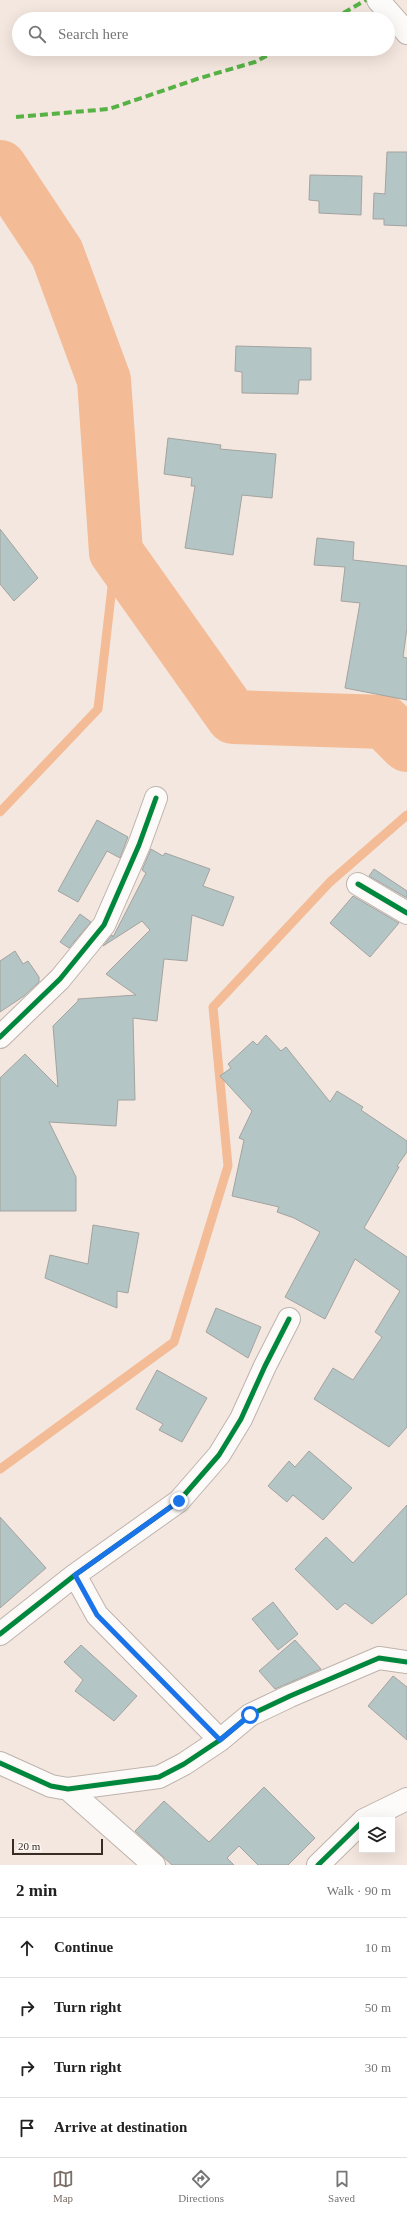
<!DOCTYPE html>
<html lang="en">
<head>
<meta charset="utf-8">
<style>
	:root { --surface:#fff; --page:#f6f6f6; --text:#222; --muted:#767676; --line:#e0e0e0; --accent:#7a6e67 }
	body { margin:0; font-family:Georgia,serif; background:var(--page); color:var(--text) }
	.controls { position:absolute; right:12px; bottom:12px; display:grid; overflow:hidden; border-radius:0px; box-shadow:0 4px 16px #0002 }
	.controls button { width:36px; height:36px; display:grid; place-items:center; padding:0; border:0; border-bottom:1px solid var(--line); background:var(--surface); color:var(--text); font:20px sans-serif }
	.scale { position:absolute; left:12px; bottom:10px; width:91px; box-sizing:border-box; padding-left:4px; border:2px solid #382d26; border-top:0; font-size:11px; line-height:14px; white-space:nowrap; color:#382d26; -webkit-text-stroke:3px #fcf6f3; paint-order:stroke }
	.stop { position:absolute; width:12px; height:12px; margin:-9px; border:3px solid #1a73e8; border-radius:50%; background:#fff }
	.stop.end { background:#1a73e8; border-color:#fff; box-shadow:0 1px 4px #0008 }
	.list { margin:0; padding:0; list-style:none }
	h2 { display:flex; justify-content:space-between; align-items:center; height:52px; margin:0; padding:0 16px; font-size:17px }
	h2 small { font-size:13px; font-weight:400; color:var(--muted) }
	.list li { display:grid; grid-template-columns:26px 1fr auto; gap:12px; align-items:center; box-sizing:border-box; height:60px; padding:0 16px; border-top:1px solid var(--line) }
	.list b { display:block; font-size:15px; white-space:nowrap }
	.list em { font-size:13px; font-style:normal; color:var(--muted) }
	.icon { flex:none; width:22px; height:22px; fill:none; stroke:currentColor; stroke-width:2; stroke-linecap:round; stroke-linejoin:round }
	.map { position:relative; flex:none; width:407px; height:1865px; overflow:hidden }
	.search { position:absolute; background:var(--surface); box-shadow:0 4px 16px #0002; left:12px; right:12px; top:12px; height:44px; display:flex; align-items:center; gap:10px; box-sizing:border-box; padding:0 14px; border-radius:22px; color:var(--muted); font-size:15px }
	.sheet { height:292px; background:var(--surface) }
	nav { display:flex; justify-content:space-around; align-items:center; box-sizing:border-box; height:56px; border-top:1px solid var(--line); background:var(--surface); font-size:11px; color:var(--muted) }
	nav a { display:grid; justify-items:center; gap:2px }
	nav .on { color:var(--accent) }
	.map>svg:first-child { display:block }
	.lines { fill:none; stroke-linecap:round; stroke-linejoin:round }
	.stream { stroke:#f3bb96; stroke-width:9 }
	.river { stroke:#f3bb96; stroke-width:54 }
	.building { fill:#b4c5c5; stroke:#a3a3a0 }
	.minor-casing { stroke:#beb3ad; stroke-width:24 }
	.minor { stroke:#fdfbfa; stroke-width:22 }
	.quiet { stroke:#56b245; stroke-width:4; stroke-dasharray:8 4; stroke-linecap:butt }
	.cycleway-casing { stroke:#fcf6f3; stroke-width:8 }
	.cycleway { stroke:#00873e; stroke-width:5 }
	.route { stroke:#1a73e8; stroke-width:5 }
</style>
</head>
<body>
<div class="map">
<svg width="407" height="1865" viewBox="0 0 407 1865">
	<rect width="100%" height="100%" fill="#f4e7df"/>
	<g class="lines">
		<path class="stream" d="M0,812L98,709L116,552
			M0,1469L174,1342L228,1166L213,1007L330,882L407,815"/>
		<path class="river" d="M0,167L57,253L104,380L116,552L233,717L384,722L407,745"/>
	</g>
	<path class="building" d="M387,152H407V226L384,225V219H373L374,193L385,194Z
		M310,175L362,176L361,215L319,213V201L309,200Z
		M236,346L311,348V380H299L298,394L242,393V372L235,371Z
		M168,438L221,445L220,449L276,454L272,498L242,495L233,555L185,548L195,486H191L192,478L164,474Z
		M0,529L38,578L14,601L0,584Z
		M317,538L354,542L353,560L407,566V628L403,657L407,658V700L345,688L360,603L341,601L345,567L314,565Z
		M97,820L128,837L120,858L107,851L78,902L58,891Z
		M151,849L163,856L165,853L210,869L203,886L234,897L223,926L192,915L187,961L164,959L157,1021L133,1018L135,1100H118L116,1126L49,1122L76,1177V1211H0V1078L25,1054L58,1087L53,1026L78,1001V999L136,995L106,974L150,930L142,921L103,946L112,935L113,937L146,873L142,870Z
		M374,869L407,891V898L369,876Z
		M353,896L399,923L370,957L330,923Z
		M80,914L91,922L69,948L60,942Z
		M15,951L23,964L28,961L39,977V982L24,996L0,1012V961Z
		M266,1035L281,1051L286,1047L330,1102L337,1091L363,1107L361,1110L407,1141V1152L397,1166L399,1167L364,1228L407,1257V1427L389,1447L314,1399L333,1368L353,1380L382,1337L375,1332L400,1291L355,1259L325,1319L285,1297L320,1232L294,1218L277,1212L279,1207L232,1196L244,1140L239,1138L252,1111L220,1076L231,1068L228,1064L253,1041L257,1045Z
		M93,1225L139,1233L128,1293L117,1291V1308L45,1278L50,1255L88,1264Z
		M216,1308L261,1327L248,1358L206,1332Z
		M157,1370L207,1398L182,1442L159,1430L163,1424L136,1409Z
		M309,1451L352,1488L323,1520L293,1495L287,1502L268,1486L289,1461L295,1467Z
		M407,1505V1594L372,1624L345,1603L337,1610L295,1569L326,1537L353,1563Z
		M0,1517L46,1568L0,1608Z
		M273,1602L298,1634L278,1650L252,1619Z
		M295,1640L321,1669L275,1689L259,1671Z
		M81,1645L137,1696L114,1721L75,1691L83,1680L64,1662Z
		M393,1676L407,1687V1740L368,1706Z
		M264,1787L315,1838L288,1865H258L239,1846L227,1858L234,1865H172L135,1831L164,1801L209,1842Z"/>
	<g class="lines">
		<g class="minor-casing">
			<path id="minor" d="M378,0L407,33
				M358,884L407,913
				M0,1037L60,979L104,925L139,845L156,798
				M75,1575L97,1615L220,1740
				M0,1634L75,1575L179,1501L219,1455L241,1419L265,1366L289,1319
				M0,1763L51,1786L68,1789L159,1777L184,1764L220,1740L250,1715L290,1696L379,1658L407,1662
				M68,1789L154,1865
				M364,1820L407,1799
				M318,1865L362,1822"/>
		</g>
		<use href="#minor" class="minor"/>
		<path class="quiet" d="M333,19L366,0
			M16,117L109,109L200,78L255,62L279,49"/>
		<g class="cycleway-casing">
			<path id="cycleway" d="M358,884L407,913
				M0,1037L60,979L104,925L139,845L156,798
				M0,1634L75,1575L179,1501L219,1455L241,1419L265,1366L289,1319
				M0,1763L51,1786L68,1789L159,1777L184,1764L220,1740L250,1715L290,1696L379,1658L407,1662
				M318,1865L362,1822"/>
		</g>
		<use href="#cycleway" class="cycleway"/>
	</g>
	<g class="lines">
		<path class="route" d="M179,1501L75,1575L97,1615L220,1740L250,1715"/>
	</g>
</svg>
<div class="controls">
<button><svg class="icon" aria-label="layers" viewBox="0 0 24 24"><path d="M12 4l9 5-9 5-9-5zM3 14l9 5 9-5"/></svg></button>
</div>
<div class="scale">20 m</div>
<div class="stop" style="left:250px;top:1715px"></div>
<div class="stop end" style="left:179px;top:1501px"></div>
<div class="search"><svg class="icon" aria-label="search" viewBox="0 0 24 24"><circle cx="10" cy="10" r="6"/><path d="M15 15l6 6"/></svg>Search here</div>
</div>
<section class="sheet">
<h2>2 min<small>Walk · 90 m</small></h2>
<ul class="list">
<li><svg class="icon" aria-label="ahead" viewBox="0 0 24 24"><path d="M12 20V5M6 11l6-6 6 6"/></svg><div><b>Continue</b></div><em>10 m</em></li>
<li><svg class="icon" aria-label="right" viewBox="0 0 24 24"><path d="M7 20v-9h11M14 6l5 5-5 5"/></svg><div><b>Turn right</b></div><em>50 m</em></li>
<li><svg class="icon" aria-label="right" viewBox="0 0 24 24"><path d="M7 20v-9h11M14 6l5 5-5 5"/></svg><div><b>Turn right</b></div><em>30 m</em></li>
<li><svg class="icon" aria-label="arrive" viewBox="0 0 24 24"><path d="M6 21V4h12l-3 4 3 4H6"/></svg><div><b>Arrive at destination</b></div></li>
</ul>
</section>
<nav>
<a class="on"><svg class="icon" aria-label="map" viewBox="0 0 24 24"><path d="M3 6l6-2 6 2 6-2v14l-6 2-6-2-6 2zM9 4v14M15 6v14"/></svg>Map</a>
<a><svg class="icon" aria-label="directions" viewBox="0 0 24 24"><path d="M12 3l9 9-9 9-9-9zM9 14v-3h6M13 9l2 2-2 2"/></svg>Directions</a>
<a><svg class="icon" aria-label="saved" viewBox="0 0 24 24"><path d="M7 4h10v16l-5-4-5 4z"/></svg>Saved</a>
</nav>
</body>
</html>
